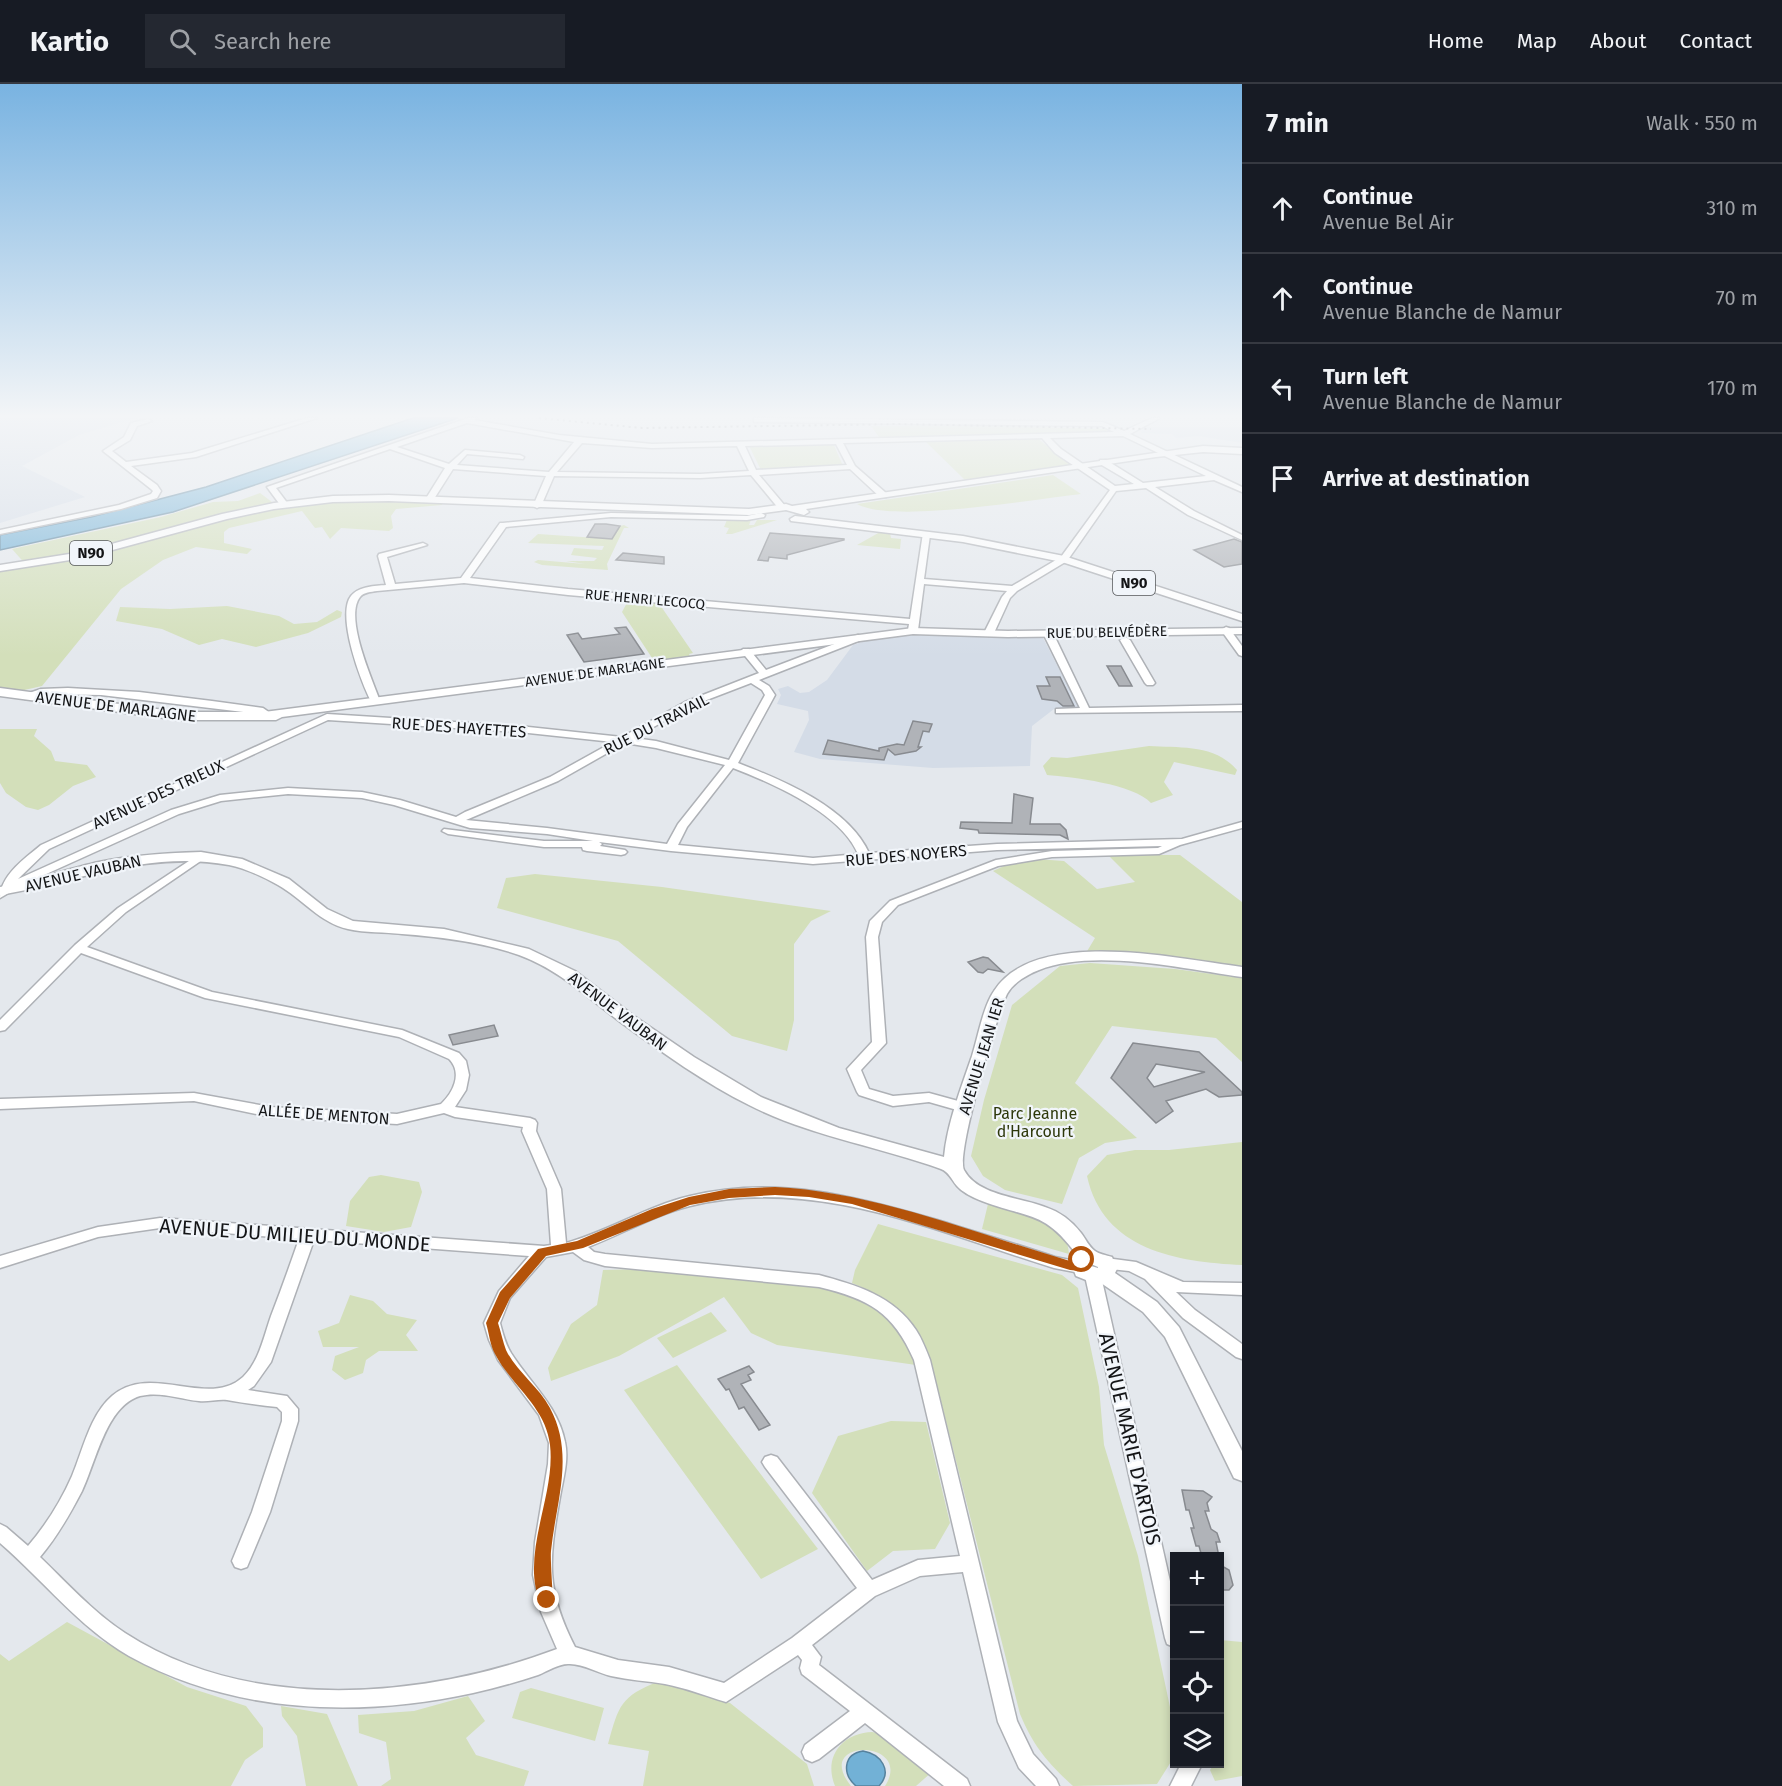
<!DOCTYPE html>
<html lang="en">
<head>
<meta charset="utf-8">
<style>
	:root { --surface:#171b24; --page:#242831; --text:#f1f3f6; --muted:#9ea1a6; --line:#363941 }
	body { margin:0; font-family:"Fira Sans",sans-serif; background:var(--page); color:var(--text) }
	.controls { position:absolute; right:18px; bottom:18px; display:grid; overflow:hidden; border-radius:0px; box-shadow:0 3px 9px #0003 }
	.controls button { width:54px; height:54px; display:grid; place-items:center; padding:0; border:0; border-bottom:2px solid var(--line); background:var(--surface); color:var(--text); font:30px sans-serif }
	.stop { position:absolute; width:18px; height:18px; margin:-14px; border:4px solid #b45309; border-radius:50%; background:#fff }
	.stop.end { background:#b45309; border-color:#fff; box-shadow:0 2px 6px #0008 }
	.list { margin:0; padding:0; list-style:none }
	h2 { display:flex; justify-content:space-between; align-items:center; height:78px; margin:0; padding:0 24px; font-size:26px }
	h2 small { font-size:20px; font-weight:400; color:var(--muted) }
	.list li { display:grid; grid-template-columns:39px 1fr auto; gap:18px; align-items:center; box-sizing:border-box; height:90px; padding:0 24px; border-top:2px solid var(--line) }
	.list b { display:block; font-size:22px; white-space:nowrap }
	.list p { margin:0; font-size:20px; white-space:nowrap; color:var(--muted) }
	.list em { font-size:20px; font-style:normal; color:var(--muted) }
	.icon { flex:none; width:33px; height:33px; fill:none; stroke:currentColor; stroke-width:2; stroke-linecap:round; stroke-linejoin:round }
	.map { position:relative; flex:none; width:1242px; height:1702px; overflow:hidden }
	header { display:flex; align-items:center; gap:36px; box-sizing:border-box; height:84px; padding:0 30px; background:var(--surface); border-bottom:2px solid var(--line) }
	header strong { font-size:28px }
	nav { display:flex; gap:33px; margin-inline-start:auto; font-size:21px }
	.search { width:420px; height:54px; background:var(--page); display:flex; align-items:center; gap:15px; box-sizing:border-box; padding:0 21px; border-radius:0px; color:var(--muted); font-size:22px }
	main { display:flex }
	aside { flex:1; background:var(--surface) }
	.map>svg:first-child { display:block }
	.built { fill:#d4dce7 }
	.green { fill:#d3dfba }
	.water { fill:#72b1d6; stroke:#56829d; stroke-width:1.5 }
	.building { fill:#b0b3b8; stroke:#888b90; stroke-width:1.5; fill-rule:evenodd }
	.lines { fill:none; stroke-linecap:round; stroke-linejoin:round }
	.minor-casing { stroke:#aeb1b6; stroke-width:3 }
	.major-casing { stroke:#aeb1b6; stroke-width:3 }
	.minor { fill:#fff; fill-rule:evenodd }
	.major { fill:#fff; fill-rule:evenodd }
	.rail { stroke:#5d5f62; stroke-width:2; stroke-dasharray:2 4; stroke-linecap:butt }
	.route { fill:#b45309 }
	.labels { text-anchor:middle; stroke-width:4.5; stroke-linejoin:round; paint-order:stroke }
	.far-street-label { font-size:14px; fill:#141517; stroke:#f1f5fa }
	.shield { fill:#f1f5fa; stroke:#56585b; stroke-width:1.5 }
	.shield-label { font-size:15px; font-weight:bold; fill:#141517 }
	.street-label { font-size:16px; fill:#141517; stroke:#f1f5fa }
	.park-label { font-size:16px; fill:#2d380a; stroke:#f1f5fa }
	.near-street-label { font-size:20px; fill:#141517; stroke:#f1f5fa }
</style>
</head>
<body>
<header>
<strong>Kartio</strong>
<div class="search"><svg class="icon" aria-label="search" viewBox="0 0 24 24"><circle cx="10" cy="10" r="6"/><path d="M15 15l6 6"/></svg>Search here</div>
<nav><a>Home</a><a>Map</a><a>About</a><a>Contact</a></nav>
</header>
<main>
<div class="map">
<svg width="1242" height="1702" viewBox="0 0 1242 1702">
	<rect width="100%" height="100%" fill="#e4e8ed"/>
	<path class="built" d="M0,334H137L79,351L22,382L85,413L0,439Z
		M1143,343H1242V359L1199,352L1176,354L1172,350L1141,349Z
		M915,550H1041L1079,624L1054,625L1032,642L1030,682L933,684L820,675L794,668L809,636L808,627L777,620L781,611L778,605L788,602L800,609L809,608L827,596L853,561L871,555Z"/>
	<path class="green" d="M979,341L1107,345L1114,349L879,353L871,342Z
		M1037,354L1071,381L966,397L925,357Z
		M833,359L843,382L761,386L749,362Z
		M1053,391L1081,410C1035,415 892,440 857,420Z
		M260,409L272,418L286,423L344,417L442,419V421L396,425L391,432L393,444L389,447L341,444L330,455L322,443L315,444L302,427L229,444L224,448V459L252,465L247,470L196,463L163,476L121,505L42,602L20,607L0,604V488L28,483L12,465L161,433L213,418L238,417Z
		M727,436H751L749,441H754L757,436H777L732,450H726L729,444L724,443Z
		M624,441L629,444H624L607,480L608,486L542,481L534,478L538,476L585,480L566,477H594L597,474L571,471L574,464L602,466L604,462L528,459L538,450L612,455L620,442Z
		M880,448L890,449L891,454L901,455L900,465L857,461Z
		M629,515L658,518L693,569L689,570L690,572L654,577L622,528Z
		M227,522L279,532L294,540L317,538L337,526L342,528L341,533L308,549L256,563L222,555L199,561L162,545L116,537L120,523L170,525Z
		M0,645H37L34,652L51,667L55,677L87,681L96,693L73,702L49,721L38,726L26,723L6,709L0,699Z
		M1149,662C1180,664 1215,660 1237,686L1235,691L1174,678L1164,698L1173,711L1151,719C1134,700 1072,693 1047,691L1043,682L1051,673L1067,674Z
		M1108,771H1180L1242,818V885L1086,869L1095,854L993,787L1022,774L1064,777L1097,805L1135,798Z
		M535,790L662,803L831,827L811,837L794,860V936L787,967L732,952L618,857L497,824L506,794Z
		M1090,879L1175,885L1242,894V978L1216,954L1112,942L1075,999L1137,1054L1105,1059L1079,1074L1062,1120L1005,1106L983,1092L971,1072L984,1016L1012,921L1060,882Z
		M1242,1058V1181C1177,1178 1103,1166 1087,1092L1107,1071L1135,1066H1169Z
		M381,1091L419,1098L422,1108L411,1143L384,1148L346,1142L350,1117L369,1093Z
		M988,1120C1018,1128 1067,1130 1069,1170L982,1145Z
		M878,1140L1062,1191L1078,1204L1099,1303L1104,1361L1138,1472L1174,1642V1673L1157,1700L1073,1702C1047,1678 1034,1663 1020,1630L933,1286C917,1240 897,1218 852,1199L855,1186Z
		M643,1185C707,1191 840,1190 887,1235C901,1248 908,1264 916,1281L777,1261L751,1249L724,1213L619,1272L551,1297L548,1284L571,1240L597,1221L603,1186Z
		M350,1211L373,1217L387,1230L417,1236L406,1251L418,1267H379L366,1276L363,1289L345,1296L332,1286L335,1272L359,1263H323L318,1247L339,1239Z
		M711,1228L727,1247L673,1274L657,1254Z
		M677,1281L818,1465L761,1495L624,1306Z
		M891,1337L926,1338L950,1439L935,1465L893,1467L867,1487L812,1409L838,1352Z
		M67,1538L187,1603L246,1622L263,1644V1663L245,1676L231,1702H0V1570L9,1577Z
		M1220,1556L1242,1558V1692L1215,1697L1210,1686L1214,1680H1220Z
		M659,1597L730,1619L807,1680L814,1702H643L649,1667L608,1660C619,1621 620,1613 659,1597Z
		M531,1604L604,1624L595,1657L512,1634L520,1608Z
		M468,1612L485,1637L466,1654L476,1671L529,1687L524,1702H381L391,1695L386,1658L359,1649L358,1631L414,1627Z
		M281,1622L327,1630L358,1702H306L297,1652L282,1632Z
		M872,1648L881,1650L932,1688L916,1702H885C915,1655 811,1653 851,1702H835C823,1673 842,1649 872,1648Z"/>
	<path class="water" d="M413,334H458L173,428L0,466V451L91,433L206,403Z
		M863,1667C881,1670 893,1687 879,1702H856C842,1690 843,1670 863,1667Z"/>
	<path class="building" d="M595,440H606L620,442L612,455L587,453Z
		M770,449L844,455V456L787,471V475L769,473L768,477L758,476Z
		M1234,455L1242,458V480L1224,483L1194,466Z
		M623,469L664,473V480L616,476Z
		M626,543L644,570L584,578L567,551L578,549L582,555L620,550L615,544Z
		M1107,582H1121L1132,602H1119Z
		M1046,593H1060L1074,622H1063L1057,617L1042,615L1037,602H1050Z
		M913,637L932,640L929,648L923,647L918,663H921L916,667L895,671L888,665L884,676L823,670L828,656L879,667V664L897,660L904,661Z
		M1014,710L1033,714L1030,740H1060L1066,746L1068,755L1060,751L979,749L978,746L960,744L961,738L1012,739Z
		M983,873L988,874L1003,888L988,885L983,889L978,888L968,878Z
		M494,941L498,952L453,961L449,951Z
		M1133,959L1199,968L1242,1008V1011L1219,1013L1206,1005L1166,1017L1173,1027L1156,1039L1111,994ZM1156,980L1205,988L1154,1003L1147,994Z
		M749,1282L754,1288L748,1291L751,1296L741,1300L770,1341L759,1346L744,1323L739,1325L729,1305L726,1306L718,1295Z
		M1182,1406L1203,1407L1212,1413L1207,1419L1209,1427H1205L1211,1445L1217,1449L1220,1458H1216L1219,1473H1202L1199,1462H1196L1191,1444H1194L1189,1426H1186Z
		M1220,1481L1229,1486L1233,1501L1229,1506H1220Z"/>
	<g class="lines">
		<g class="minor-casing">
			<path id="minor" d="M307,334H317L196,373L131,382L157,401L161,407L157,414L121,425L0,450V446L119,421L151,410L153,407L151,405L103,367L124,353L131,339L148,335L152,337L137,342L130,356L112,367L126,378L192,369Z
				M468,334H477L474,336L559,351L652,360L1114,348L1102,342L754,338V334H757L1103,338L1124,347L1152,334H1160L1130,350L1242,403V408L1214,396L1155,403L1194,427L1242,451V456L1188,431L1146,404L1116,407L1067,477L1017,507L1010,514L994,549L989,552L984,549L1002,513L1007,507L924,500L918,546L913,549L908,546L909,540L568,511L464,499L377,507C371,508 364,508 360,513C344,533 372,595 380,617L378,619H372C361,599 336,531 351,512C359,502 375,502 386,501L378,472L379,470L423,459L427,461L387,473L395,500L461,494L500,439H503L611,429L747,432L761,429L765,431L764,433L747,436L611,433L506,443L470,494L568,505L910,535L923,449L930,451L924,495L1012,502L1061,473L1110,406L1055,369L1042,354L843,359L855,382L886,409V413H880L850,385L759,391L786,423L782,425H779L751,391L700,394L554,392L541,422L537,424L533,422L546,392L453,385L432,418H429L425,416L445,384L390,365L276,404L288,420L287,422H281L267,403ZM467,339L574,358L549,388L457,381L467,370L523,375L524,373L520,371L465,366L449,380L397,363ZM1123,352L1206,392L1143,399L1106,376H1100V380L1134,400L1115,402L1061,365L1050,354ZM582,359L652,364L737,362L749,387L700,390L557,388ZM836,360L847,381L756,386L745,362Z
				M1226,543L1229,544L1242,562V572L1239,571L1221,546Z
				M1048,546L1053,549L1089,624L1242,621V627L1056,629V625L1080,624L1043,549Z
				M858,551L861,552V556L759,596L769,602L775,611L738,679C782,696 848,723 869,769L997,760L1182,755L1242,738V744L1180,761L1159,770L1052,773L998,782L898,821L882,838L878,853L886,959L861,986L869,1005L893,1012L929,1009L969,1020L971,1023L969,1026L964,1028L929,1018L893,1022L859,1011L857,1008L847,985L872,958L866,853L870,837L890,817L996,776L1052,767L1158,764L1162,762L997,766L813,780L671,767L599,758L602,760L600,762L625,766L627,768L625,770L621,771L587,767L583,766L582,763H544L448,750L442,747L444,745L544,757H593L547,750L470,744L394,721L362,714L288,710L221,717L179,730L22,801L0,814C0,792 24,775 41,761L327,630L519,642L622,653L685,618L759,589L741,567L743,565H749L766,586ZM751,599L762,606L765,611L729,676L656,657L634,654L691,622ZM328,636L519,648L613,658L550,693L465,728L456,733L400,716L362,708L288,704L220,711L171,726L18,795L49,765ZM625,659L656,664L725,681L678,740L667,760L547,744L466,736L558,697ZM733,684C772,699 841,729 858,770L813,774L678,761L687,743Z
				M1125,553L1130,556L1155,599L1153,601H1147L1145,599L1120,556Z
				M68,604L139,608L212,617L263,624L273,631L268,634L260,630L101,611L42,610L25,615L20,612L41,605Z
				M201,769L207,772L205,774L126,828L87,863L212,908L402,946L459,969L466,977L469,991L466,1006L455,1023L530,1034L535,1036L537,1039L536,1047L561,1105L566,1159C609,1147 647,1122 690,1112C774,1091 856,1112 937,1136C976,1148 1016,1160 1055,1173L1085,1179L1088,1183L1085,1187L1080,1189L1054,1184C937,1148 814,1091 690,1122C654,1131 622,1150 588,1163L594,1168L605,1170L819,1191C856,1201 894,1212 916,1246C922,1255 926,1266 930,1276L1017,1637L1033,1670L1056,1695L1059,1702H1036L1019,1684L998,1638L963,1488L920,1492L875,1512L812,1561L821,1573L819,1581L967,1695L970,1702H944L865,1639L819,1675L812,1678L805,1675L802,1668L805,1661L850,1627L802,1590L800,1584L802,1576L798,1571L726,1618C706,1612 686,1604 665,1600C647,1597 629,1596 611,1592C598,1589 582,1579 568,1580C558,1580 548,1587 538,1591C517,1598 495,1604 473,1609C358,1634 234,1630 129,1572C79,1543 43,1496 0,1459V1440L6,1443L28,1462C46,1441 61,1417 72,1392C83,1366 90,1331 112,1312C151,1278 208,1325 243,1293C259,1278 264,1252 271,1232C281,1206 290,1181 299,1155L160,1144L98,1153L0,1184V1172L98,1143L160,1134L544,1162L551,1161L547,1105L522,1047L523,1043L455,1033L444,1029L397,1040L271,1033L194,1017L0,1025V1015L194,1009L271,1023L397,1030L441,1020C453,1009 463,989 449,975L399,953L205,914L81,869L5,946L0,947V936L75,861L118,824ZM314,1156L529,1172L499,1207L484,1239L489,1256L498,1276L539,1331L549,1359L548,1380L535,1458L533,1491L541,1528L557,1565C424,1615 250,1630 125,1549C93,1528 67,1499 40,1473C57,1453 70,1430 82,1407C96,1378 106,1322 140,1312C159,1307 180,1315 199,1317C208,1318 218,1315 227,1316C243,1319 260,1321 277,1323L282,1328V1337L252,1428L232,1477L235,1483L241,1485L247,1483L270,1428L298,1337V1325L287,1312L248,1306L254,1302L271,1278ZM573,1168L584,1176L605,1182L819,1203C869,1215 893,1228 914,1276L960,1472L918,1476L872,1496L777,1373L771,1371L765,1373L762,1378L765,1383L857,1504L792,1554L724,1599L669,1583L618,1576L575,1563C545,1504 549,1476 560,1413C563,1395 569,1376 565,1358C558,1322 530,1299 511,1269C505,1259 503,1250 500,1239L510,1214L546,1173Z
				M1106,1174L1136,1178L1183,1198L1242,1199V1211L1176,1208L1195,1226L1242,1260V1275L1236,1273L1183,1234L1145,1195L1129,1187L1101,1184L1098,1180L1101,1176Z
				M1093,1186L1098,1188L1101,1192L1174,1515V1563L1167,1560L1165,1554L1085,1192L1088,1188Z
				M1181,1680H1202L1191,1702H1170Z"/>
		</g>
		<g class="major-casing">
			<path id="major" d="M1203,362L1242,364V370L1203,368L1156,373L806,425L809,428L804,431L786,426L749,431L389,417L333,418L274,425L227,435L83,474L0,487V481L82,468L222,430L274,419L333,412L389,411L749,425L786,420L792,422Z
				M795,432L963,452L1064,472L1242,530V537L1062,478L963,458L791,437L790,435Z
				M913,544L1008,547L1242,544V550L1008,553L913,550L282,633L276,636H179L0,612V604L179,628H264Z
				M201,768L242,775L289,795L327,825L353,837L444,845L529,865L575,887L634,932L694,973L761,1013L839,1044L944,1073C947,1040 961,1004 972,972C978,953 983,923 994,907C1035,842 1179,875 1242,883V893C1184,885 1094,864 1039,886C1028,890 1013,899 1007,910C997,931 956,1070 964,1086C978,1112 1020,1113 1045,1123C1060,1128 1071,1136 1081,1149C1085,1154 1089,1163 1095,1167C1099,1170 1106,1171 1112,1173L1117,1185L1115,1189L1157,1218L1179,1243L1242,1367V1397L1234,1394L1165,1253L1143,1228L1101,1199L1096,1200L1076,1192L1071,1179L1077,1171C1044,1126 1029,1135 982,1117C974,1114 962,1108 957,1102C951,1095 949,1088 941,1085C877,1062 810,1052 749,1021C705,999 663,969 623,940C589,915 560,886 519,871C482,858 441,853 402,850C385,848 365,849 348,845C320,839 303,815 278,801C264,793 244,784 229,781C147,766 78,798 0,811V803C34,797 66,785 99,778C133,771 167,769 201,768ZM1091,1180L1098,1183V1184L1091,1182Z"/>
		</g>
		<use href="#minor" class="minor"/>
		<use href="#major" class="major"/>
		<path class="rail" d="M539,334L642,344L899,340L1151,345"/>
	</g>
	<linearGradient id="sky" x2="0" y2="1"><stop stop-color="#79b3e1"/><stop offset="0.58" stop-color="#f3f5f7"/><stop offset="1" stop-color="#f3f5f7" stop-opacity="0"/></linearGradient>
	<rect width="1242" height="572" fill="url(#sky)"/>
	<path class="route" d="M775,1103C875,1108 974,1149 1070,1177L1075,1178L1077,1172L1082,1171L1088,1176L1086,1183L1080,1187L1070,1186L852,1120L809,1113L775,1111L729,1114L690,1121L583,1164L546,1172L510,1214L498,1239C501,1248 503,1258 506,1266C516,1287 539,1303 550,1324C575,1371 556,1417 551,1467C550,1478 554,1517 552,1521H541C519,1471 556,1412 550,1361C546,1323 511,1301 495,1270C490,1261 489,1249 486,1239L500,1208L538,1165L577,1157L652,1125L689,1113L729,1105Z"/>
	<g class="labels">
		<g class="far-street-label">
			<text transform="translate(645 515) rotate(5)" y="5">RUE HENRI LECOCQ</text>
			<text transform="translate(1107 548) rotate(-1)" y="5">RUE DU BELVÉDÈRE</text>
			<text transform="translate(595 588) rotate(-8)" y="5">AVENUE DE MARLAGNE</text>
		</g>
		<g class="shield">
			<rect x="70" y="457" width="42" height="24" rx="4.5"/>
			<rect x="1113" y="487" width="42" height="24" rx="4.5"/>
		</g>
		<g class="shield-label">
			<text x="91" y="474">N90</text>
			<text x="1134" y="504">N90</text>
		</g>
		<g class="street-label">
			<text transform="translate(116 622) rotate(7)" y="6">AVENUE DE MARLAGNE</text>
			<text transform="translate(656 640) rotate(-27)" y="6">RUE DU TRAVAIL</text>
			<text transform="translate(459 643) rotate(4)" y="6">RUE DES HAYETTES</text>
			<text transform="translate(158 710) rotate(-25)" y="6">AVENUE DES TRIEUX</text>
			<text transform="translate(906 771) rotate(-5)" y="6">RUE DES NOYERS</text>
			<text transform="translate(83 789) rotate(-13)" y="6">AVENUE VAUBAN</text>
			<text transform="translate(618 927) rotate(37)" y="6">AVENUE VAUBAN</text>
			<text transform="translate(981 972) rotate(-73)" y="6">AVENUE JEAN IER</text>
			<text transform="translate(324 1030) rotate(4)" y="6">ALLÉE DE MENTON</text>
		</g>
		<g class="park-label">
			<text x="1035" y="1035">Parc Jeanne<tspan x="1035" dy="18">d'Harcourt</tspan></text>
		</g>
		<g class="near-street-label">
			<text transform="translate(295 1151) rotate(4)" y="7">AVENUE DU MILIEU DU MONDE</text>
			<text transform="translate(1130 1355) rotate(77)" y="7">AVENUE MARIE D'ARTOIS</text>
		</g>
	</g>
</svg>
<div class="controls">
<button>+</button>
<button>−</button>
<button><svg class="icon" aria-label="locate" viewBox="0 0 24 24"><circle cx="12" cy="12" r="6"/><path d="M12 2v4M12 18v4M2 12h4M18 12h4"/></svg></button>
<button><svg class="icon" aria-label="layers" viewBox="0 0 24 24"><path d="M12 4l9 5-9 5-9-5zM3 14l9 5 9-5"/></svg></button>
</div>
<div class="stop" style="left:1082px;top:1176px"></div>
<div class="stop end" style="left:547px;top:1516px"></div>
</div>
<aside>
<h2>7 min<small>Walk · 550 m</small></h2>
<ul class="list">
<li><svg class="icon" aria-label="ahead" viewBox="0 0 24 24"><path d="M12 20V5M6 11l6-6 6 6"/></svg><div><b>Continue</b><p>Avenue Bel Air</p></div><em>310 m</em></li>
<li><svg class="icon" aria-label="ahead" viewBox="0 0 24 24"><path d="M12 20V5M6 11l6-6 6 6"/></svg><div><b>Continue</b><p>Avenue Blanche de Namur</p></div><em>70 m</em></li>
<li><svg class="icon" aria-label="left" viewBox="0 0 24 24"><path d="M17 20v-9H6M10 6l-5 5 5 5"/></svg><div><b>Turn left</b><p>Avenue Blanche de Namur</p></div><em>170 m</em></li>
<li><svg class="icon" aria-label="arrive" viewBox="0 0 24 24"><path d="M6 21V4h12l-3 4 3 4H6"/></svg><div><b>Arrive at destination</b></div></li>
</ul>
</aside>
</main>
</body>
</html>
